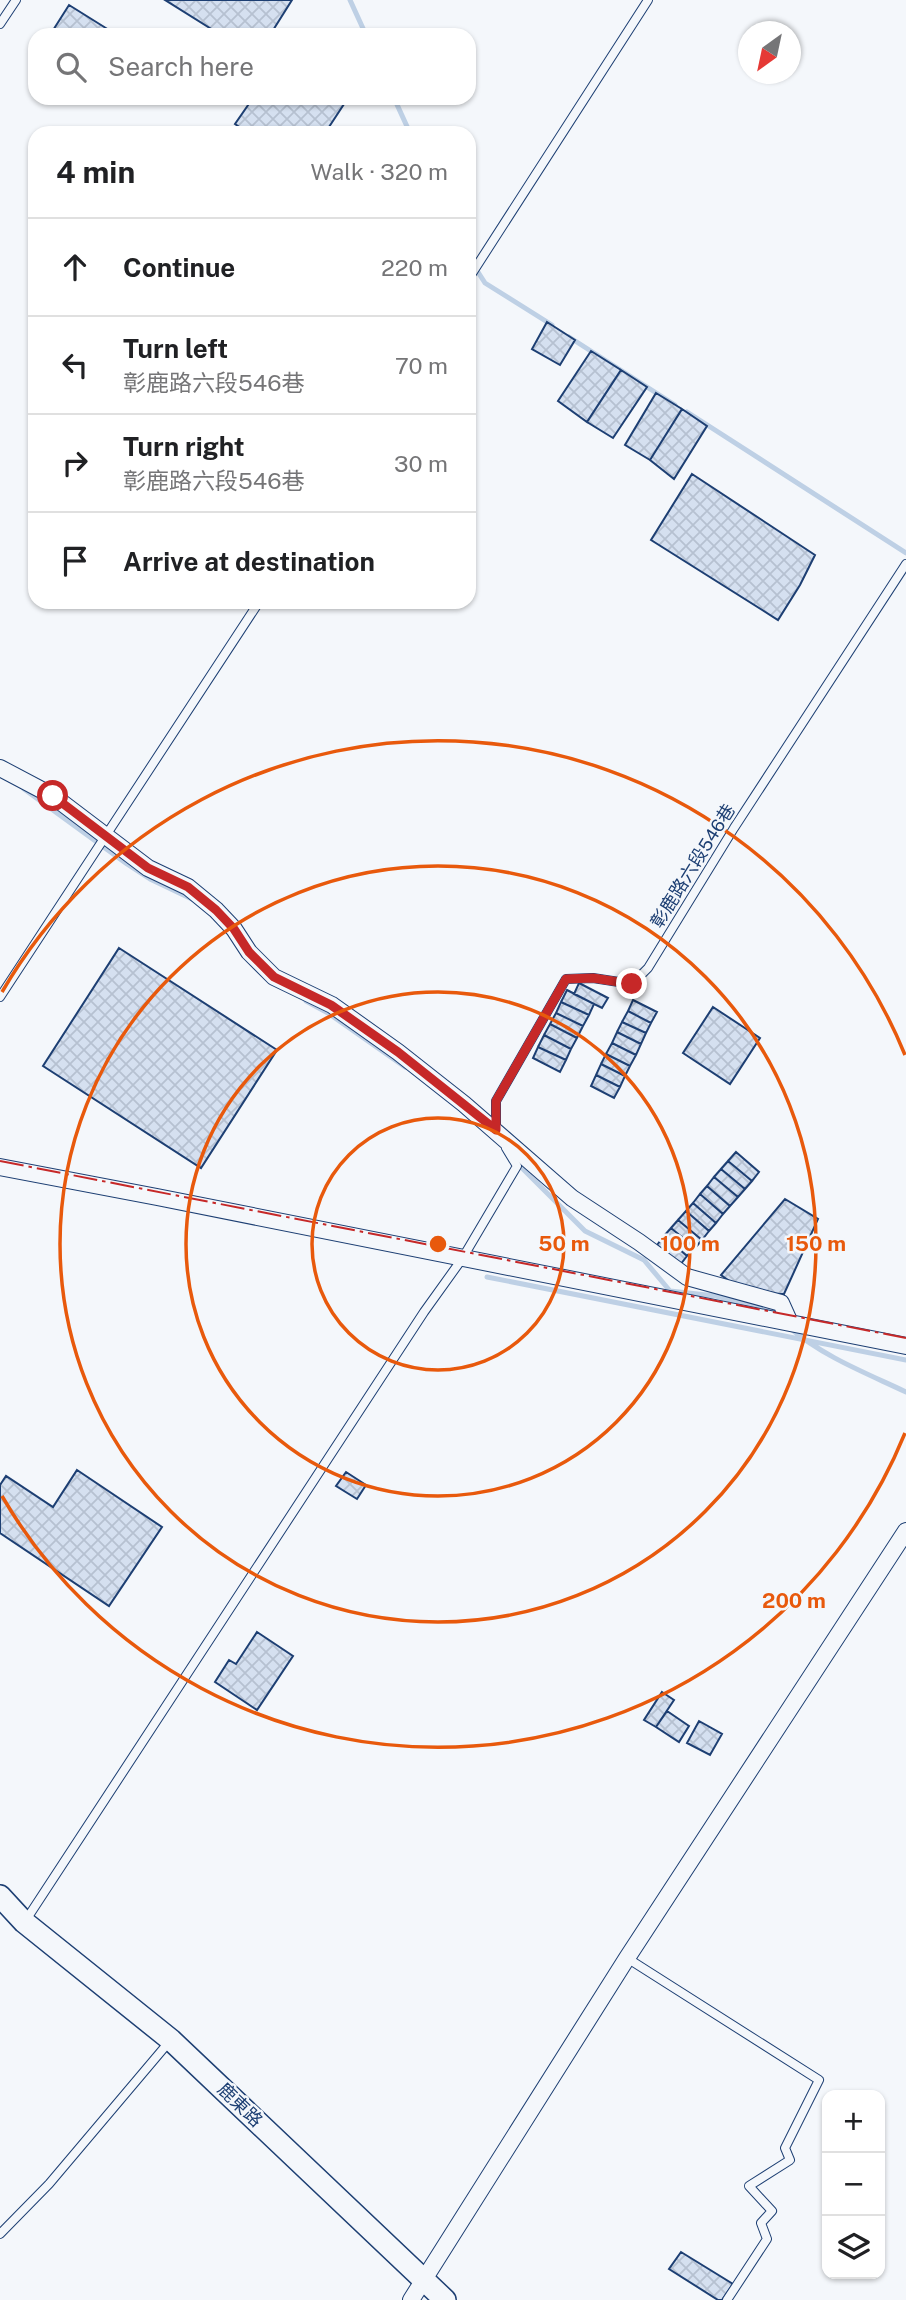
<!DOCTYPE html>
<html lang="en">
<head>
<meta charset="utf-8">
<style>
	:root { --surface:#fff; --page:#f2f2f2; --text:#202124; --muted:#757577; --line:#e0e0e0 }
	body { margin:0; font-family:"Public Sans","Noto Sans TC",sans-serif; background:var(--page); color:var(--text) }
	.controls { position:absolute; right:21px; bottom:21px; display:grid; overflow:hidden; border-radius:14px; box-shadow:0 2px 5px #0004 }
	.controls button { width:63px; height:63px; display:grid; place-items:center; padding:0; border:0; border-bottom:2px solid var(--line); background:var(--surface); color:var(--text); font:35px sans-serif }
	.compass { position:absolute; left:738px; top:21px; width:63px; height:63px; border-radius:50%; background:var(--surface); box-shadow:0 2px 5px #0004; rotate:213deg }
	.stop { position:absolute; width:21px; height:21px; margin:-16px; border:5px solid #c62828; border-radius:50%; background:#fff }
	.stop.end { background:#c62828; border-color:#fff; box-shadow:0 2px 7px #0008 }
	.list { margin:0; padding:0; list-style:none }
	h2 { display:flex; justify-content:space-between; align-items:center; height:91px; margin:0; padding:0 28px; font-size:30px }
	h2 small { font-size:23px; font-weight:400; color:var(--muted) }
	.list li { display:grid; grid-template-columns:46px 1fr auto; gap:21px; align-items:center; box-sizing:border-box; height:98px; padding:0 28px; border-top:2px solid var(--line) }
	.list b { display:block; font-size:26px; white-space:nowrap }
	.list p { margin:0; font-size:23px; white-space:nowrap; color:var(--muted) }
	.list em { font-size:23px; font-style:normal; color:var(--muted) }
	.icon { flex:none; width:38px; height:38px; fill:none; stroke:currentColor; stroke-width:2; stroke-linecap:round; stroke-linejoin:round }
	.map { position:relative; flex:none; width:906px; height:2300px; overflow:hidden }
	.search { position:absolute; background:var(--surface); box-shadow:0 2px 5px #0004; left:28px; top:28px; width:448px; height:77px; display:flex; align-items:center; gap:18px; box-sizing:border-box; padding:0 24px; border-radius:21px; color:var(--muted); font-size:26px }
	.panel { position:absolute; background:var(--surface); box-shadow:0 2px 5px #0004; left:28px; top:126px; width:448px; height:483px; border-radius:21px }
	.map>svg:first-child { display:block }
	.lines { fill:none; stroke-linecap:round; stroke-linejoin:round }
	.stream { stroke:#bed0e5; stroke-width:5 }
	.building { fill:url(#building-cross-hatch); stroke:#1d3f73; stroke-width:2 }
	.lane-casing { stroke:#1d3f73; stroke-width:10 }
	.street-casing { stroke:#1d3f73; stroke-width:18 }
	.secondary-casing { stroke:#1d3f73; stroke-width:24 }
	.lane { stroke:#f4f7fb; stroke-width:8 }
	.street { stroke:#f4f7fb; stroke-width:16 }
	.secondary { stroke:#f4f7fb; stroke-width:21 }
	.power { stroke:#c62828; stroke-width:2; stroke-dasharray:24 5 3.5 5; stroke-linecap:butt }
	.route { stroke:#c62828; stroke-width:9 }
	.ring { fill:none; stroke:#e8590c; stroke-width:3.5 }
	.labels { text-anchor:middle; stroke-width:5; stroke-linejoin:round; paint-order:stroke }
	.street-label { font-size:18px; fill:#1d3f73; stroke:#f4f7fb }
	.centre { fill:#e8590c; stroke:#f4f7fb; stroke-width:3.5 }
	.ring-label { font-size:21px; text-anchor:middle; font-weight:bold; fill:#e8590c; stroke:#f4f7fb; stroke-width:5; stroke-linejoin:round; paint-order:stroke }
</style>
</head>
<body>
<div class="map">
<svg width="906" height="2300" viewBox="0 0 906 2300">
	<defs>
		<pattern id="building-cross-hatch" width="8" height="8" patternUnits="userSpaceOnUse" patternTransform="scale(1.75)"><rect width="8" height="8" fill="#d5e0f0"/><path d="M0 0l8 8M0 8l8-8" fill="none" stroke="#b6c1d1"/></pattern>
	</defs>
	<rect width="100%" height="100%" fill="#f4f7fb"/>
	<g class="lines">
		<path class="stream" d="M350,0L366,35
			M394,98L410,133
			M469,258L485,283L552,325
			M569,337L675,405
			M687,412L906,553
			M24,789L127,864L150,879L194,900
			M306,1001L328,1013L405,1067
			M516,1162L585,1231L644,1260L670,1291L716,1296L769,1310L775,1315
			M487,1277L906,1360
			M790,1328C824,1357 866,1373 906,1392"/>
	</g>
	<path class="building" d="M165,0H292L270,35H221Z
		M69,5L109,30L106,35H50Z
		M253,98H348L325,133H248L235,124Z
		M547,322L575,340L560,365L532,349Z
		M591,351L621,370L587,422L558,401Z
		M621,370L647,387L613,438L587,422Z
		M656,393L682,409L650,460L625,445Z
		M682,409L707,426L674,479L650,460Z
		M692,474L815,555L800,585L778,620L651,540Z
		M119,948L277,1050L201,1168L43,1066Z
		M579,983L608,998L602,1008L574,994Z
		M567,990L594,1004L589,1015L561,1002Z
		M633,1000L657,1012L651,1023L628,1011Z
		M561,1002L589,1015L583,1026L556,1013Z
		M713,1007L760,1038L730,1084L683,1053Z
		M628,1011L651,1023L646,1033L622,1022Z
		M556,1013L583,1026L577,1038L550,1024Z
		M622,1022L646,1033L641,1044L617,1032Z
		M550,1024L577,1038L571,1049L544,1035Z
		M617,1032L641,1044L636,1055L612,1043Z
		M544,1035L571,1049L566,1060L538,1047Z
		M612,1043L636,1055L630,1066L606,1054Z
		M538,1047L566,1060L560,1072L533,1058Z
		M606,1054L630,1066L625,1076L601,1064Z
		M601,1064L625,1076L620,1087L596,1075Z
		M596,1075L620,1087L614,1098L591,1086Z
		M736,1152L759,1172L752,1181L728,1161Z
		M728,1161L752,1181L745,1189L721,1169Z
		M721,1169L745,1189L738,1197L714,1177Z
		M714,1177L738,1197L730,1206L707,1186Z
		M707,1186L730,1206L723,1214L700,1194Z
		M700,1194L723,1214L716,1223L693,1203Z
		M785,1199L818,1219L784,1294L746,1293L721,1275Z
		M693,1203L716,1223L709,1231L686,1211Z
		M686,1211L709,1231L702,1240L678,1220Z
		M678,1220L702,1240L695,1248L671,1228Z
		M671,1228L695,1248L687,1256L664,1236Z
		M664,1236L687,1256L680,1265L657,1245Z
		M77,1470L162,1527L109,1606L0,1533V1485L6,1476L53,1507Z
		M346,1472L366,1485L357,1499L336,1486Z
		M257,1632L293,1656L257,1710L215,1682L229,1660L236,1664Z
		M662,1692L674,1700L656,1727L644,1720Z
		M667,1711L689,1726L679,1742L656,1727Z
		M699,1721L722,1734L710,1755L687,1743Z
		M681,2252L733,2284L722,2300H718L669,2269Z"/>
	<g class="lines">
		<g class="lane-casing">
			<path id="lane" d="M0,24L16,0
				M469,278L648,0
				M0,997L259,602
				M496,1131V1101L566,979L593,978L632,984L648,968L734,828L906,564
				M26,1920L424,1312L462,1259L517,1166L506,1148
				M627,1958L819,2080L785,2148L790,2160L749,2186L772,2211L761,2223L767,2239L727,2300
				M0,2234L49,2184L169,2042"/>
		</g>
		<g class="street-casing">
			<path id="street" d="M0,768L53,796L148,868L188,887L216,910L234,929L249,952L274,977L332,1005L398,1052L464,1104L572,1198L639,1242L687,1277L781,1303L790,1323L906,1346
				M0,1167L157,1197L790,1323
				M411,2300L627,1958L906,1531"/>
		</g>
		<g class="secondary-casing">
			<path id="secondary" d="M0,1896L24,1922L171,2040L445,2300"/>
		</g>
		<use href="#lane" class="lane"/>
		<use href="#street" class="street"/>
		<use href="#secondary" class="secondary"/>
		<path class="power" d="M0,1161L906,1338"/>
	</g>
	<g class="lines">
		<path class="route" d="M53,796L148,868L188,887L216,910L234,929L249,952L274,977L331,1005L398,1052L496,1130V1101L566,979L593,978L632,984"/>
	</g>
	<g class="ring">
		<circle cx="438" cy="1244" r="126"/>
		<circle cx="438" cy="1244" r="252"/>
		<circle cx="438" cy="1244" r="378"/>
		<path d="M905 1433A504 504 0 0 1 2 1496M2 992A504 504 0 0 1 905 1055"/>
	</g>
	<g class="labels">
		<g class="street-label">
			<text transform="translate(693 866) rotate(-58)" y="6">彰鹿路六段546巷</text>
			<text transform="translate(240 2105) rotate(44)" y="6">鹿東路</text>
		</g>
	</g>
	<circle cx="438" cy="1244" r="10" class="centre"/>
	<g class="ring-label">
		<text x="564" y="1251">50 m</text>
		<text x="690" y="1251">100 m</text>
		<text x="816" y="1251">150 m</text>
		<text x="794" y="1608">200 m</text>
	</g>
</svg>
<div class="controls">
<button>+</button>
<button>−</button>
<button><svg class="icon" aria-label="layers" viewBox="0 0 24 24"><path d="M12 4l9 5-9 5-9-5zM3 14l9 5 9-5"/></svg></button>
</div>
<svg class="compass" viewBox="-18 -18 36 36"><path d="M0-13l5 13h-10z" fill="#e53935"/><path d="M0 13l5-13h-10z" fill="#757577"/></svg>
<div class="stop" style="left:53px;top:796px"></div>
<div class="stop end" style="left:632px;top:984px"></div>
<div class="search"><svg class="icon" aria-label="search" viewBox="0 0 24 24"><circle cx="10" cy="10" r="6"/><path d="M15 15l6 6"/></svg>Search here</div>
<section class="panel">
<h2>4 min<small>Walk · 320 m</small></h2>
<ul class="list">
<li><svg class="icon" aria-label="ahead" viewBox="0 0 24 24"><path d="M12 20V5M6 11l6-6 6 6"/></svg><div><b>Continue</b></div><em>220 m</em></li>
<li><svg class="icon" aria-label="left" viewBox="0 0 24 24"><path d="M17 20v-9H6M10 6l-5 5 5 5"/></svg><div><b>Turn left</b><p>彰鹿路六段546巷</p></div><em>70 m</em></li>
<li><svg class="icon" aria-label="right" viewBox="0 0 24 24"><path d="M7 20v-9h11M14 6l5 5-5 5"/></svg><div><b>Turn right</b><p>彰鹿路六段546巷</p></div><em>30 m</em></li>
<li><svg class="icon" aria-label="arrive" viewBox="0 0 24 24"><path d="M6 21V4h12l-3 4 3 4H6"/></svg><div><b>Arrive at destination</b></div></li>
</ul>
</section>
</div>
</body>
</html>
